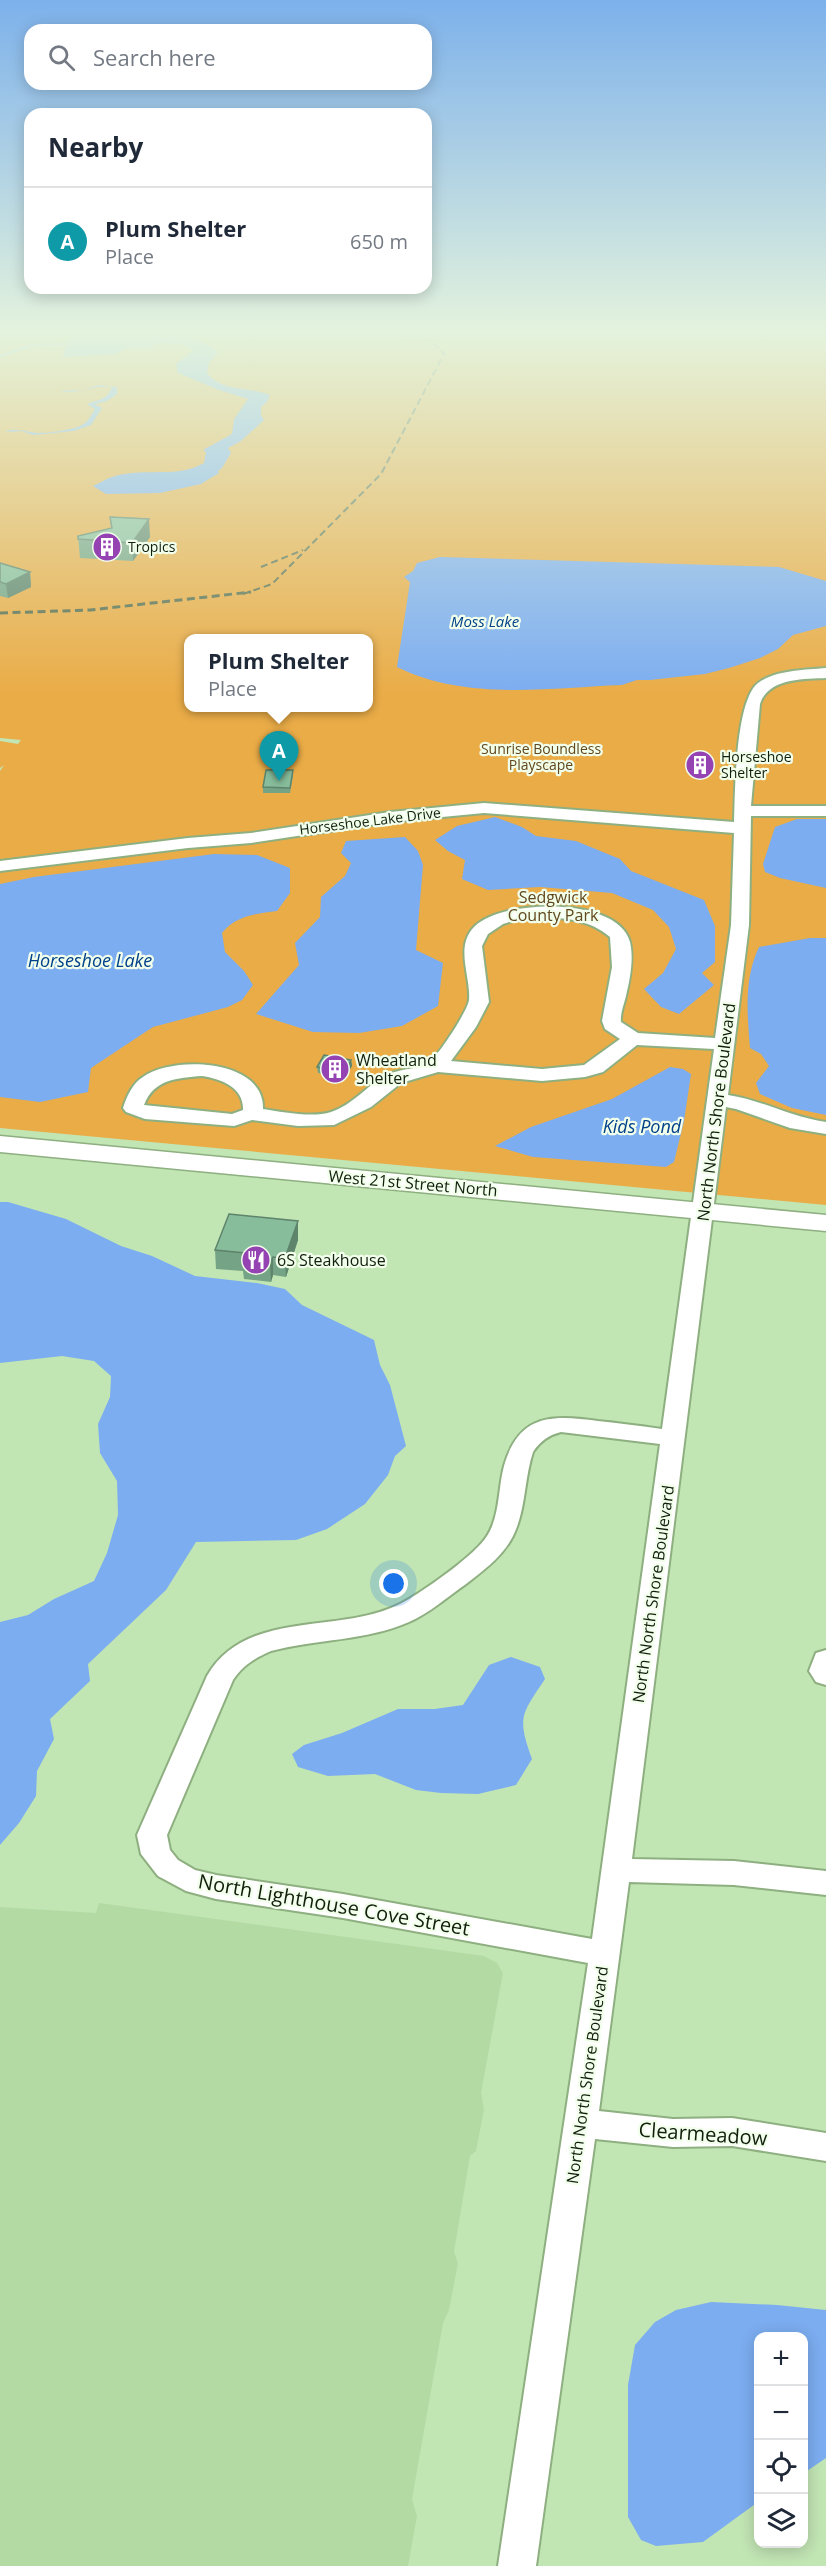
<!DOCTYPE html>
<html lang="en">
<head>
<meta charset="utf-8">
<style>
	:root { --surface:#fff; --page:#f2f2f3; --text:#1f2937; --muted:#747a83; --line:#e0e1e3; --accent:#1a73e8 }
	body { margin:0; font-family:"Open Sans",sans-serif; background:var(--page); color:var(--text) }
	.controls { position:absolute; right:18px; bottom:18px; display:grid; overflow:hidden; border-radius:12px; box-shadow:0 3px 15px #0003 }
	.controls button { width:54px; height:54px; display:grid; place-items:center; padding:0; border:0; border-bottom:2px solid var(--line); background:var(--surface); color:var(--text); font:30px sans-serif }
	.you { position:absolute; left:394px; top:1584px; width:21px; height:21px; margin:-15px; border:4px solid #fff; border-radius:50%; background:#1a73e8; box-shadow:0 0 0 9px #1a73e833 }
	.badge { display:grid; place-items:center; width:39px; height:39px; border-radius:50%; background:var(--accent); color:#fff; font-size:20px; font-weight:700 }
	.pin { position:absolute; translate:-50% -50px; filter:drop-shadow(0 2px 3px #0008) }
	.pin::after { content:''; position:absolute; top:32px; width:21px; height:18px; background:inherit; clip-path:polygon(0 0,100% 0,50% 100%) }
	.popup { position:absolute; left:184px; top:634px; width:189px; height:78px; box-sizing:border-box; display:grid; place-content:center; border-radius:12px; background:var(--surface); filter:drop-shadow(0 2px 4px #0005); font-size:20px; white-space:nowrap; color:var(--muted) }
	.popup b { font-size:22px; color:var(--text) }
	.popup::after { content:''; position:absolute; left:50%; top:100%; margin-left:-12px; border:12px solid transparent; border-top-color:var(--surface) }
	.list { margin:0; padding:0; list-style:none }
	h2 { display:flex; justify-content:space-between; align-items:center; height:78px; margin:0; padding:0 24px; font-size:26px }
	h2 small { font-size:20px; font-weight:400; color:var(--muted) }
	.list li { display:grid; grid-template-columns:39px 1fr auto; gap:18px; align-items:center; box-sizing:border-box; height:108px; padding:0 24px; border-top:2px solid var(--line) }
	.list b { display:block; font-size:22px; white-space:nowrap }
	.list p { margin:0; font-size:20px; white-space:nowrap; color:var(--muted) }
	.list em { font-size:20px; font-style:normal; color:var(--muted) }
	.icon { flex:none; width:33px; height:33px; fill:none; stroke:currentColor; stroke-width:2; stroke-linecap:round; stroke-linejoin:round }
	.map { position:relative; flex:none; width:826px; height:2566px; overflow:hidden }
	.search { position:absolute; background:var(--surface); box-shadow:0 3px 15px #0003; left:24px; top:24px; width:408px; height:66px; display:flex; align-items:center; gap:15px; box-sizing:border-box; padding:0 21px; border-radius:18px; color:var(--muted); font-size:22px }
	.panel { position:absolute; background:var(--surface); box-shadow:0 3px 15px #0003; left:24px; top:108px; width:408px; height:186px; border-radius:18px }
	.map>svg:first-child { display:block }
	.built { fill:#b4daa4 }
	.green { fill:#eaac47; fill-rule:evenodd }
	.water { fill:#7cadf0 }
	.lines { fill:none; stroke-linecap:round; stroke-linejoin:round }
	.stream { stroke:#7cadf0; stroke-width:2 }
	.minor-casing { stroke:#8eaf80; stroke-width:4 }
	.major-casing { stroke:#8eaf80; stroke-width:3 }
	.minor { fill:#fff; fill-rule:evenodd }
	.major { fill:#fff; fill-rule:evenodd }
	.rail-far1 { stroke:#586d4f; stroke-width:2; stroke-dasharray:7 4; stroke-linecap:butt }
	.rail { stroke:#586d4f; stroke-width:3; stroke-dasharray:8 4.5; stroke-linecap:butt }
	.wall { fill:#74a385 }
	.shaded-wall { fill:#5e846c }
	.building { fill:#87bd9b; stroke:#5e846c; stroke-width:1.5 }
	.labels { text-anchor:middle; stroke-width:4.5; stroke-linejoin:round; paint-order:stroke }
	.far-poi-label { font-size:14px; fill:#121f0d; stroke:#f1ffeb; text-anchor:start }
	.far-park-label { font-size:14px; fill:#61471d; stroke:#f1ffeb }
	.far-street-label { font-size:14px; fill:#121f0d; stroke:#f1ffeb }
	.far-water-label { font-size:15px; font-style:italic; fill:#00418a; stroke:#f1ffeb }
	.park-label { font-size:16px; fill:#61471d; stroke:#f1ffeb }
	.poi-label { font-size:16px; fill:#121f0d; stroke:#f1ffeb; text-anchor:start }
	.street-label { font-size:16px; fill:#121f0d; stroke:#f1ffeb }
	.water-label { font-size:18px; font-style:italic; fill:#00418a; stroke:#f1ffeb }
	.near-street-label { font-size:20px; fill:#121f0d; stroke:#f1ffeb }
</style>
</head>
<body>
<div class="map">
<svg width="826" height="2566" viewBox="0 0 826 2566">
	<rect width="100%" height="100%" fill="#c2e5b4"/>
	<path class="built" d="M99,1903L484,1956L497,1963L503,1973L481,2093L484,2110L476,2151L470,2156L454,2252L458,2263L449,2310L443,2323L412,2499L417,2516L408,2566H0V1907L96,1913Z"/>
	<path class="green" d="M0,334H826V1205L0,1128V771L4,765L0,768V741L18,744L21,740L0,738ZM189,638H369V708H189Z"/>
	<path class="water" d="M80,334H113L141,338L151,336L147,334C174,334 196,335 218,352L209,363L207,373C223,393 249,386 270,395L267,402L261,407V415L264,420L241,441L228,448L231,453L222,468L218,471L219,473L201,484L160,493L106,494L93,486C100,483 107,478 115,476C145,467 176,479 204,463L206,452L203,450L232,434L234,419L248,399L219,390L178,373L176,364L194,350L180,344L160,343L148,348H125L116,354L63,357C65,346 68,337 80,334Z
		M99,385L117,387V394L107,401L95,404L102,408L91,425L73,431L34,435L21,431L5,432C15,427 26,432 37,433C48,433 81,430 87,421C90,418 92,413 95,409L87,404C98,399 107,401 112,387C94,384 79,395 60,391L83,390Z
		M440,557L779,567L826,581V626L793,635L778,649L760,658L729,668L705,674L650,680H637L622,685C548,688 465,701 397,667L410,582L404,577L413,571L417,563Z
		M495,817L522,827L536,836L576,841L620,859L631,871L704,900L715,926V962L702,973L714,985L679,1014L661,1007L644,989L663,973L676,949L669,927L653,910L612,893L540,887L488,890L462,879L465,860L448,851L435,840L457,826Z
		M797,819H826V888L780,878L765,872L763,864L775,827Z
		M405,837L418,851L423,865L416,950L443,963L438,1006L402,1026L359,1033L313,1032L256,1014L299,965L295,943L320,917L321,897L345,876L351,863L341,853L346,841Z
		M214,854L257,855L290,868V893L277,911C256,914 236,915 222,933L225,952L244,971L253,985L242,1000L228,1007L153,1027L91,1068L88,1092L40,1102L0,1097V884L34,877Z
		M810,938H826V1115L792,1108L760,1094L756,1083L769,1066L761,1054L750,1048C747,1013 744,978 759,947Z
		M670,1067L683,1069L691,1074L684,1121L674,1162L666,1167L533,1157L495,1146L531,1127L612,1099Z
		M0,1202H8L66,1219L121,1246L152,1256L195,1276L257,1283L285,1289L302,1305L374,1340L380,1365L390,1385L406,1446L395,1456L388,1475L365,1504L327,1529L296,1540L196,1542L166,1590L88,1664L90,1681L50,1719L54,1739L37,1771L36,1796L19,1823L0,1845V1622L28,1615L54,1599L94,1581L107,1553L118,1515L117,1481L100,1453L98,1424L110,1397L111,1376L94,1361L62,1356L0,1363Z
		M511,1657L540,1667L545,1679C521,1715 517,1717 532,1759L516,1785L478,1794L441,1793L416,1790L375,1774L328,1776L298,1767L292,1754L304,1745L342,1733L398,1709H435L463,1705L489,1665Z
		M711,2302L777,2305L826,2310V2458L804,2473V2336H758V2502L703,2542L656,2546L641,2540L628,2517V2385L635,2345L655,2322L676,2310Z"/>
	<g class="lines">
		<path class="stream" d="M0,356L33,345L67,344"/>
		<g class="minor-casing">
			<path id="minor" d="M826,668V678C804,679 768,678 760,704L751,806H826V816H751L749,925L728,1095C762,1100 790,1117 826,1122V1134L790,1128L736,1109L726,1107L632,1859L734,1861L826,1871V1895L734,1885L629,1882L599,2111L673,2119L732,2118L826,2133V2161L732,2146L673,2147L595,2139L536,2566H498L588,1963L343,1918L216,1899L186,1891L158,1876L141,1854L137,1835L207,1676C248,1605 347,1638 409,1599C429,1587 475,1555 487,1536C500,1516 498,1488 504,1466C519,1413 553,1415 598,1421C619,1423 641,1426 662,1429L714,1049L637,1045L603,1072L585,1077L542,1081L438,1072L401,1083L371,1107L334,1125L298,1126L252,1120L234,1126L145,1119L126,1112L123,1108C127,1096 132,1084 143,1077C173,1055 265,1059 263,1109C282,1112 313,1118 331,1112C353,1105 367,1085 387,1075C400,1068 420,1070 430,1061C439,1055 468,1010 469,1000C471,976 454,946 475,926C503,899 618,896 630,942C634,959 630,979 626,996C624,1005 620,1013 621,1022L638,1033L715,1038L731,925L734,833L484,813L390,822L251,843L188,848L0,871V861L188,838L251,833L390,812L484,803L734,822C735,794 735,701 758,683C776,670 804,670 826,668ZM542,917C567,918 590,920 610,937L612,967L602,1021L605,1029L620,1039L584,1065L542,1069L451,1061L476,1027L489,1002L482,946L488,934L503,924L519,919ZM202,1076C221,1079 244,1087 243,1110L232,1114L144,1105C154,1079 177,1078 202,1076ZM561,1432L660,1444L592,1939L343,1894L216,1875L195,1870L178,1860L170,1850L167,1835L233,1680C243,1665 255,1658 271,1651C317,1639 366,1641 409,1622C430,1613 447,1597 466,1584C484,1570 503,1556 513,1536C526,1510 524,1479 533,1452C540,1441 549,1435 561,1432Z
				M826,1650V1685L816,1682L809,1671L816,1653Z"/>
		</g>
		<g class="major-casing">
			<path id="major" d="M0,1136L826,1215V1231L0,1152Z"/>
		</g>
		<use href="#minor" class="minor"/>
		<use href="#major" class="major"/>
		<path class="rail-far1" d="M261,567L303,550
			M243,594L272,584L381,474L444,354C430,332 395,335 372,334"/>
		<path class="rail" d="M0,613L90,610L251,592"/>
	</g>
	<path class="wall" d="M110,517L150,537L133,561L80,558L78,536L111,528Z
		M0,563L30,572L31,587L8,598L0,596Z
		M293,770V776L290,793H263V787Z
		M351,1060L352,1066L345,1077L318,1073L317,1067Z
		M298,1240L286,1277L273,1275L271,1282L244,1279L243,1271L216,1269L215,1250Z"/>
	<path class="shaded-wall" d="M149,519L150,537L133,561L132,543Z
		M30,572L31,587L8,598L6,584Z
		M351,1060L352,1066L345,1077V1071Z
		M298,1221V1240L286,1277L285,1258Z
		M273,1257V1275L271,1282L270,1263Z"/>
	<path class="building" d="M110,517L149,519L132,543L78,539V536L112,528Z
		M0,563L30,572L6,584L0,582Z
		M266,770H293L290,788L263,787Z
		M324,1055L351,1060L345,1071L317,1067Z
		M229,1214L298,1221L285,1258L273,1257L270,1263L243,1260L245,1253L215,1250Z"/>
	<linearGradient id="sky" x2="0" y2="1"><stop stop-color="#7db1eb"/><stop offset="0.48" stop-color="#e4f3dd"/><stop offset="1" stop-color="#e4f3dd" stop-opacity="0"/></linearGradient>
	<rect width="826" height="693" fill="url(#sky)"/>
	<defs>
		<g id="building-disc" transform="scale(1.5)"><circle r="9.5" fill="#9543b2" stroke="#f1ffeb"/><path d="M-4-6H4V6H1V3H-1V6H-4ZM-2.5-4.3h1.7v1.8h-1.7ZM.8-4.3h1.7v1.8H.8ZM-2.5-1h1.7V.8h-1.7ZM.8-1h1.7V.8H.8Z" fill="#fff"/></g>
		<g id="restaurant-disc" transform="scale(1.5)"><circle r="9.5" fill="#9543b2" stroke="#f1ffeb"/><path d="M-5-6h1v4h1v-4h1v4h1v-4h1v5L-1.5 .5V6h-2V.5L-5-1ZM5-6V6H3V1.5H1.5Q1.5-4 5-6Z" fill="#fff"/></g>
	</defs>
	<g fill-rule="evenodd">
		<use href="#building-disc" x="107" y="547"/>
		<use href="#building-disc" x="700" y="765"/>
		<use href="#building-disc" x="335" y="1069"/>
		<use href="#restaurant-disc" x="256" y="1260"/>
	</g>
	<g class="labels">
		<g class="far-poi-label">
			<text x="128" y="552">Tropics</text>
			<text x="721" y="762">Horseshoe<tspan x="721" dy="16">Shelter</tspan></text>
		</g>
		<g class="far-park-label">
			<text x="541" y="754">Sunrise Boundless<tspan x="541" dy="16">Playscape</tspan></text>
		</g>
		<g class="far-street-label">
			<text transform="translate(370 821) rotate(-7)" y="5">Horseshoe Lake Drive</text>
		</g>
		<g class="far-water-label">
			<text x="485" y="627">Moss Lake</text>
		</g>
		<g class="park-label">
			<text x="553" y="903">Sedgwick<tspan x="553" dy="18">County Park</tspan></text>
		</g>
		<g class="poi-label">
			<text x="356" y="1066">Wheatland<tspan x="356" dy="18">Shelter</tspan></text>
			<text x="277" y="1266">6S Steakhouse</text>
		</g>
		<g class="street-label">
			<text transform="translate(716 1112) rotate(-83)" y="6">North North Shore Boulevard</text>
			<text transform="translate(413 1183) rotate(5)" y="6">West 21st Street North</text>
			<text transform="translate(653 1594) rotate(-82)" y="6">North North Shore Boulevard</text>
			<text transform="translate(587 2075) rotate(-82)" y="6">North North Shore Boulevard</text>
		</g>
		<g class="water-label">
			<text x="90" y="967">Horseshoe Lake</text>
			<text x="642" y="1133">Kids Pond</text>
		</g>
		<g class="near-street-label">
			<text transform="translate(334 1905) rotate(10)" y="7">North Lighthouse Cove Street</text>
			<text transform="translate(703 2134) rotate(4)" y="7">Clearmeadow</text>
		</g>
	</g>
</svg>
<div class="controls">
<button>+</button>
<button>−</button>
<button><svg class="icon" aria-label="locate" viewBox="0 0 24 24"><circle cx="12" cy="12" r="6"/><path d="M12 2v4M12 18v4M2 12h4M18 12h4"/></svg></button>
<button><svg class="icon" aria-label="layers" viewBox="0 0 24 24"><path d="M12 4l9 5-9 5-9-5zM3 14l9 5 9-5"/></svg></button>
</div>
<div class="you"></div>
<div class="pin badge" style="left:279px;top:781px;background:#0f9aa8">A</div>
<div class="popup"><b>Plum Shelter</b>Place</div>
<div class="search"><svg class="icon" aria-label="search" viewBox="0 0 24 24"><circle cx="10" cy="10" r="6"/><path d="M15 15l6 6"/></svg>Search here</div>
<section class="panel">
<h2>Nearby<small></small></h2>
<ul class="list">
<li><span class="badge" style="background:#0f9aa8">A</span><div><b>Plum Shelter</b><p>Place</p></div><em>650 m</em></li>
</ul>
</section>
</div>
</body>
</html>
